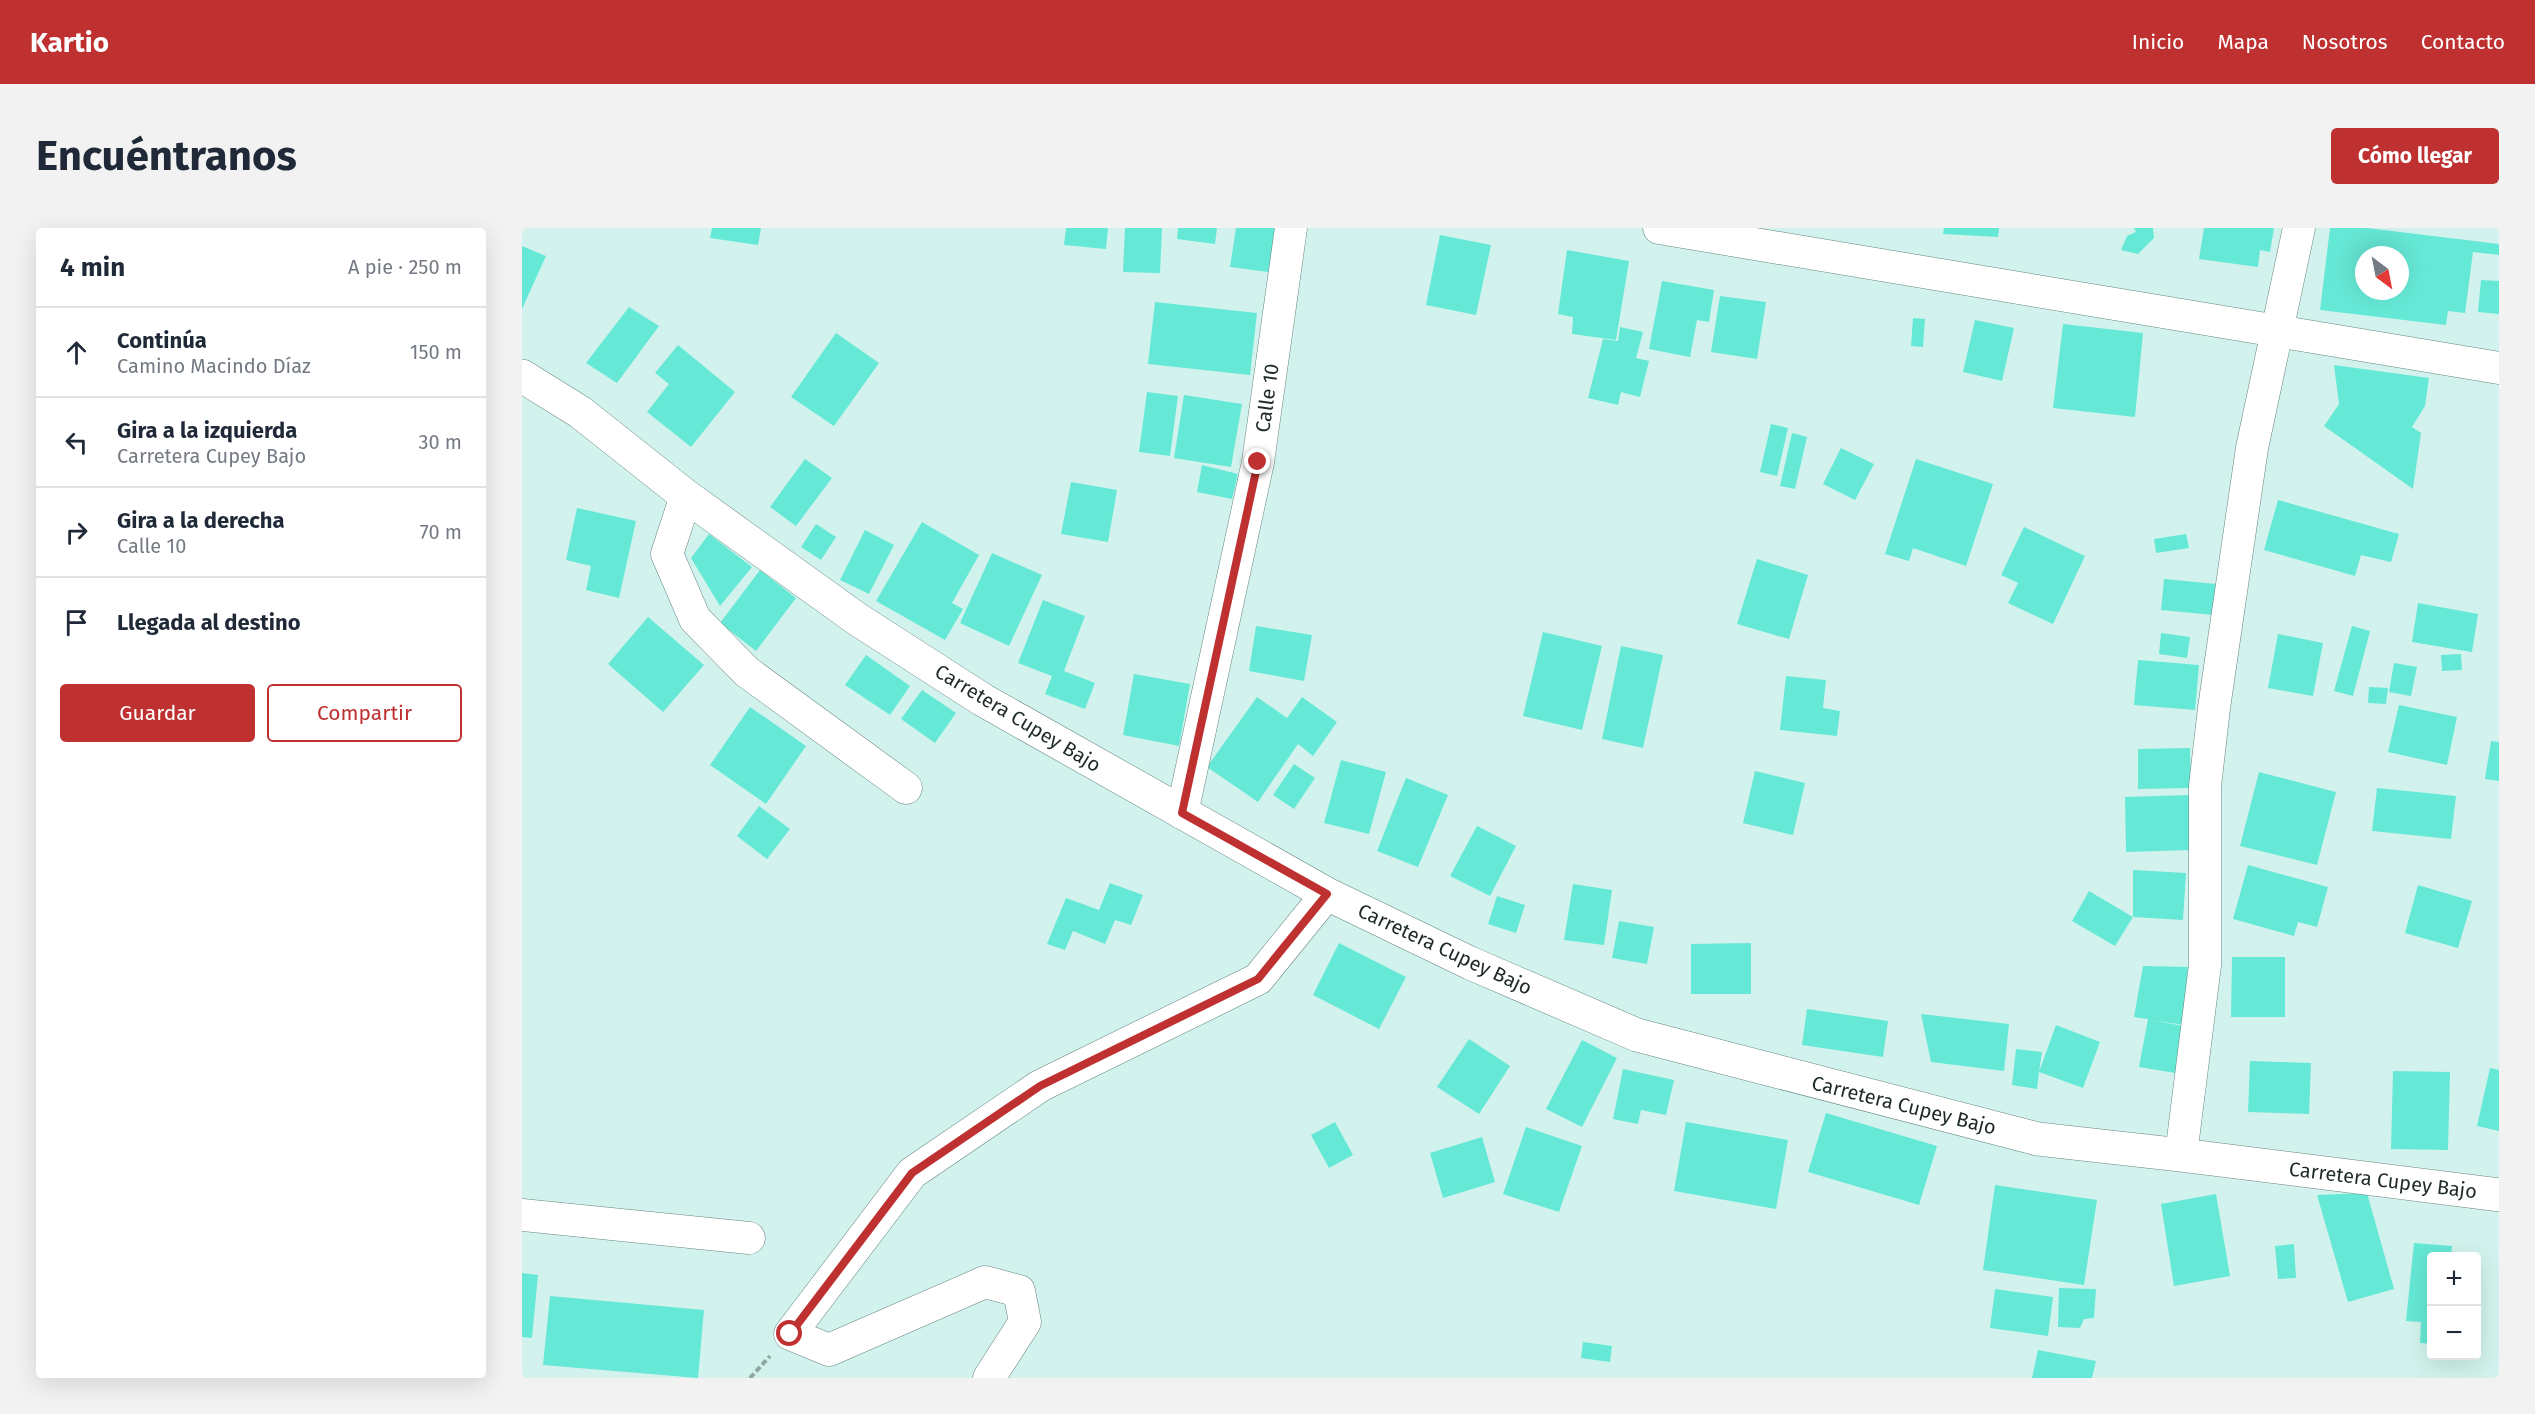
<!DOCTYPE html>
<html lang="es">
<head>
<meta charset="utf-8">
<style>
	:root { --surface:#fff; --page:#f2f2f3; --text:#1f2937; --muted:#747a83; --line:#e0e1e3; --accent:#bf3031 }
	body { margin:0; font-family:"Fira Sans",sans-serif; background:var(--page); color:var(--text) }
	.controls { position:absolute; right:18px; bottom:18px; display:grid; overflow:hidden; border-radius:6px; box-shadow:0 6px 24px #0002 }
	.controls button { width:54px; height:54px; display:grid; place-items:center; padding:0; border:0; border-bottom:2px solid var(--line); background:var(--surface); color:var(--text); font:30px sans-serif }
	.compass { position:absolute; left:1833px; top:18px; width:54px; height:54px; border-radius:50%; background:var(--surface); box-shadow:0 6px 24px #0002; rotate:148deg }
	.stop { position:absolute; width:18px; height:18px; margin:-14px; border:4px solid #bf3031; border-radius:50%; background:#fff }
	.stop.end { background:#bf3031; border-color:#fff; box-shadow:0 2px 6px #0008 }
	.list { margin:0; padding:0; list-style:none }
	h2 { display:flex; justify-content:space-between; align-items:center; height:78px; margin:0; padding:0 24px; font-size:26px }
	h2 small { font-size:20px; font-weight:400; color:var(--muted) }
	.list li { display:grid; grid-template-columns:39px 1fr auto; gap:18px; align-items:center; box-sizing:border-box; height:90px; padding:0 24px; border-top:2px solid var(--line) }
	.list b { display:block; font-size:22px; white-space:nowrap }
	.list p { margin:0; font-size:20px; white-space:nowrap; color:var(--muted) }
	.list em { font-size:20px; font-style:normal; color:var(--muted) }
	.actions { display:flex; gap:12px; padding:18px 24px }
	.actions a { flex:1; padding:14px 0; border:2px solid var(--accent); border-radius:6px; text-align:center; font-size:21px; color:var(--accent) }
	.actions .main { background:var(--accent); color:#fff }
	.icon { flex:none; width:33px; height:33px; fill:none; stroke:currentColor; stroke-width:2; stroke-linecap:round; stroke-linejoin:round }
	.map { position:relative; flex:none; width:1977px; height:1150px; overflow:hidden; border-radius:6px }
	header { display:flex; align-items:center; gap:36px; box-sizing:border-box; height:84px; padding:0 30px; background:var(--accent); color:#fff }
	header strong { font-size:28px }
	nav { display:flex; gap:33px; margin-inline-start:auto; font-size:21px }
	.intro { display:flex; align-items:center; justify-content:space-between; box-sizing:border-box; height:144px; padding:0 36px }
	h1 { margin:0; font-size:42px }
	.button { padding:15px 27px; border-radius:6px; background:var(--accent); color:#fff; font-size:21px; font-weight:700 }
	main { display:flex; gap:36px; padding:0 36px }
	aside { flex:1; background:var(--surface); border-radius:6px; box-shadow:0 6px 24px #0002 }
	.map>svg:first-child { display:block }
	.building { fill:#66e8d6; fill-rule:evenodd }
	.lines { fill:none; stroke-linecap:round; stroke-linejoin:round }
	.street-casing { stroke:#678580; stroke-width:33 }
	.secondary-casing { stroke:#678580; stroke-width:34 }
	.path { stroke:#8ea7a3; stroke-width:4; stroke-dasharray:6 3; stroke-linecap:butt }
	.street { stroke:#fff; stroke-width:32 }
	.secondary { stroke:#fff; stroke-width:33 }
	.route { stroke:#bf3031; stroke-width:8 }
	.labels { text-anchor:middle; stroke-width:5; stroke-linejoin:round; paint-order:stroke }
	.street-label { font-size:20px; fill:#1e2a28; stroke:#fff }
</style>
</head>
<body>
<header>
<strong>Kartio</strong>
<nav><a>Inicio</a><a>Mapa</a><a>Nosotros</a><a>Contacto</a></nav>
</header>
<div class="intro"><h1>Encuéntranos</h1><a class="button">Cómo llegar</a></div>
<main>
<aside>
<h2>4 min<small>A pie · 250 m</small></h2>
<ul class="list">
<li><svg class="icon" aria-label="ahead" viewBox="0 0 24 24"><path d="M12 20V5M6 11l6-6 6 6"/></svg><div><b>Continúa</b><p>Camino Macindo Díaz</p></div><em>150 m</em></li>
<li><svg class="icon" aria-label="left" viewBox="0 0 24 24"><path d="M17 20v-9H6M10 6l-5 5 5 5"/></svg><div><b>Gira a la izquierda</b><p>Carretera Cupey Bajo</p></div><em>30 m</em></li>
<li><svg class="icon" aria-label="right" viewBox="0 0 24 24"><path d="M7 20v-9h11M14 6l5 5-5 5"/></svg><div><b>Gira a la derecha</b><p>Calle 10</p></div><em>70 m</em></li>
<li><svg class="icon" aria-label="arrive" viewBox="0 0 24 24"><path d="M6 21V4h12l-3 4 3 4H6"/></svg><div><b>Llegada al destino</b></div></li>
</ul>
<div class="actions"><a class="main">Guardar</a><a>Compartir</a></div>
</aside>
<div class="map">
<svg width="1977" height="1150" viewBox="0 0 1977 1150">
	<rect width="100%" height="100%" fill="#d2f3ed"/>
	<path class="building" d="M190,0H239L236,17L188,10Z
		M544,0H586L584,21L542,17Z
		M603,0H640L638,45L601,44Z
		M656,0H695L693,16L655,11Z
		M714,0H760L754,45L708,39Z
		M1422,0H1477L1476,9L1421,6Z
		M1612,0H1631L1632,10L1616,26L1599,22L1605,8L1614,4Z
		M1682,0H1752L1748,24L1738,22L1736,39L1677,31Z
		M1808,0H1845L1977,16V27L1951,24L1943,85L1926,83L1924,97L1798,82ZM1842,27H1878V63H1842Z
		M918,7L969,17L954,87L904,77Z
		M0,18L24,28L0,81Z
		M1045,22L1107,33L1094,112L1050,106L1051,89L1036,86Z
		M1959,52L1977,53V86L1956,84Z
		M1140,53L1192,62L1187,94L1175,92L1168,129L1127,121Z
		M1198,68L1244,74L1235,131L1189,124Z
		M633,74L735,85L728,147L626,136Z
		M107,79L137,98L95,155L64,135Z
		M1391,90L1403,91L1401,119L1389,118Z
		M1453,92L1492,100L1480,153L1441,144Z
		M1541,96L1621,105L1613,189L1531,180Z
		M1098,99L1121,104L1114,130L1127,133L1118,169L1099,164L1096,177L1066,170L1081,111L1096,113Z
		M314,105L357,135L312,198L269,169Z
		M156,117L213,164L169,219L125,184L147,156L133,145Z
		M1812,137L1907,150L1903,178L1890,199L1899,205L1891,261L1802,198L1817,176Z
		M625,164L656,168L648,228L617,224Z
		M662,167L720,176L709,239L652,230Z
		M1249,196L1266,200L1255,248L1238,244Z
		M1270,205L1285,209L1273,261L1258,258Z
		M1319,220L1352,236L1333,272L1301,256Z
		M283,231L310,250L274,298L248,279Z
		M1394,231L1471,256L1444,338L1391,320L1387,333L1363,326Z
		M680,237L716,246L710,271L675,264Z
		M549,254L595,262L586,314L539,306Z
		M1756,272L1877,306L1869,334L1839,327L1833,348L1742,322Z
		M55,280L114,293L97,370L64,362L69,338L44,332Z
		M400,294L457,327L430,375L441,381L423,412L354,373Z
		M294,296L314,309L299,332L279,319Z
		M1502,299L1563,328L1531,396L1486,375L1496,355L1479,347Z
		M343,302L372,317L347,366L318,352Z
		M187,306L230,339L198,378L169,330Z
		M1664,306L1667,320L1634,325L1632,311Z
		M470,325L520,347L487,418L438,395Z
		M1235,331L1286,347L1267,411L1215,396Z
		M238,342L274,370L234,423L198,395Z
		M1642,351L1694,356L1691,387L1639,382Z
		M521,372L563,388L542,443L573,455L563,481L523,466L530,448L496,435Z
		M1896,375L1956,386L1950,424L1890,414Z
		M126,389L182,437L141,484L86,436Z
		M734,398L790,407L782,453L727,443Z
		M1830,398L1848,403L1831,468L1812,463Z
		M1021,404L1080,418L1060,502L1001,488Z
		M1639,405L1668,409L1665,430L1637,426Z
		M1756,406L1801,415L1791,468L1746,460Z
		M1099,418L1141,427L1121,520L1080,511Z
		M1939,426L1940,442L1920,443L1919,427Z
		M344,427L388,458L368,487L323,457Z
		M1616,432L1677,437L1673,482L1612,477Z
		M1872,435L1895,439L1889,468L1867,464Z
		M612,446L668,456L657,518L601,507Z
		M1264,448L1304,452L1301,480L1318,483L1315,508L1258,502Z
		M1847,459L1866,460L1864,476L1846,475Z
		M400,462L434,485L413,515L379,491Z
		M735,469L765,490L780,469L815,494L791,528L776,516L736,574L685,539Z
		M1877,477L1935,489L1925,537L1866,524Z
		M228,479L284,518L244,576L188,537Z
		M1969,513L1977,514V553L1963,551Z
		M1668,520L1669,560L1616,561V521Z
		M819,532L864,544L847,606L802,595Z
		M772,536L793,550L772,581L751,567Z
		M1233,543L1283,555L1271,607L1221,595Z
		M1737,544L1814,564L1795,637L1718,618Z
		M884,550L926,567L896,639L855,623Z
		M1855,560L1934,568L1929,611L1850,603Z
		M1667,567L1668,622L1604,624L1603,569Z
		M237,578L268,601L245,631L215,608Z
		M955,598L994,618L968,668L928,648Z
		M1726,637L1806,659L1795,699L1776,694L1772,708L1711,691Z
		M1611,642L1664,645L1661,692L1611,689Z
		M588,655L621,667L609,697L593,692L583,716L551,703L543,722L525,716L544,670L577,682Z
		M1051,656L1090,662L1082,717L1042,712Z
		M1896,657L1950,673L1936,720L1883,705Z
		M1567,663L1611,689L1593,718L1550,693Z
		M975,668L1003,677L994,705L966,696Z
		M1097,693L1132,699L1125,736L1090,730Z
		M817,715L884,749L857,801L791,767Z
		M1229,715V766H1169V716Z
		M1710,729H1763V789H1709Z
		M1621,738L1666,739L1662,797L1628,792L1662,798L1653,845L1617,839L1626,791L1612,789Z
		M1285,781L1366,793L1361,829L1280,817Z
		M1399,786L1487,796L1482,843L1409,834Z
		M1534,797L1578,814L1561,860L1517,844L1515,861L1490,857L1494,821L1520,824L1517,844Z
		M947,811L988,838L957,886L915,859Z
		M1060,812L1095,830L1060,899L1024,881Z
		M1728,833L1789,835L1787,886L1726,884Z
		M1968,840L1977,842V903L1955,898Z
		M1101,841L1152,852L1144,887L1119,882L1116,896L1091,891Z
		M1871,843L1928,844L1926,922L1869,921Z
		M1304,885L1415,918L1397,977L1286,944Z
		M813,894L831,927L807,940L789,907Z
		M1164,894L1266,912L1254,981L1152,963Z
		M1004,899L1060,918L1037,984L981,966Z
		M960,909L973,954L921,970L908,925Z
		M1473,957L1575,972L1562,1057L1461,1042Z
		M1845,965L1872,1061L1826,1074L1795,967Z
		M1694,966L1708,1048L1652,1058L1639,976Z
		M1892,1015L1930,1018L1929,1028H1910V1116L1898,1115L1899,1094L1884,1093Z
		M1772,1016L1774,1050L1756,1051L1753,1018Z
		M0,1045L16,1047L10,1110L0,1109Z
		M1537,1060L1574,1061L1572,1090L1562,1091L1558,1100L1536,1099Z
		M1473,1061L1531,1069L1526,1108L1468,1100Z
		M28,1068L182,1082L176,1150L21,1137Z
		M1061,1114L1090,1118L1088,1134L1059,1130Z
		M1516,1122L1574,1133L1570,1150H1510Z"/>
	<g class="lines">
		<g class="street-casing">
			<path id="street" d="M1137,0L1977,140
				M164,268L145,326L173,391L225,444L384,560
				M660,585L736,234L769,0
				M1659,927L1683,737V558L1692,480L1730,220L1777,0
				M0,987L227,1010
				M467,1150L503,1094L497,1063L463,1054L307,1122L268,1106L390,945L518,858L736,751L805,666"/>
		</g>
		<g class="secondary-casing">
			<path id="secondary" d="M0,148L58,184L164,268L335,391L461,472L805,666L948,735L1115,807L1516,911L1659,927L1977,967"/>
		</g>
		<path class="path" d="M228,1150L248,1128"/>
		<use href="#street" class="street"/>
		<use href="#secondary" class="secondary"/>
	</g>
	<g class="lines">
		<path class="route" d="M268,1106L390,945L518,858L736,751L805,666L660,585L736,234"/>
	</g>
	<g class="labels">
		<g class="street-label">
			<text transform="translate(745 170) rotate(-82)" y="7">Calle 10</text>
			<text transform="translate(496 490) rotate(31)" y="7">Carretera Cupey Bajo</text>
			<text transform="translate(923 721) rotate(25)" y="7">Carretera Cupey Bajo</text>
			<text transform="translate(1382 877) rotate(14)" y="7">Carretera Cupey Bajo</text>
			<text transform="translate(1861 952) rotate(7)" y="7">Carretera Cupey Bajo</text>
		</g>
	</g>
</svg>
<div class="controls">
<button>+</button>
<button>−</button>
</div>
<svg class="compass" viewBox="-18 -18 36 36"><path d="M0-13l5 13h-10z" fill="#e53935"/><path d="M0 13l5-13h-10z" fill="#747a83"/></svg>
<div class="stop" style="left:268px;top:1106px"></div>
<div class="stop end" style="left:736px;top:234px"></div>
</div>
</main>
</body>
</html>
